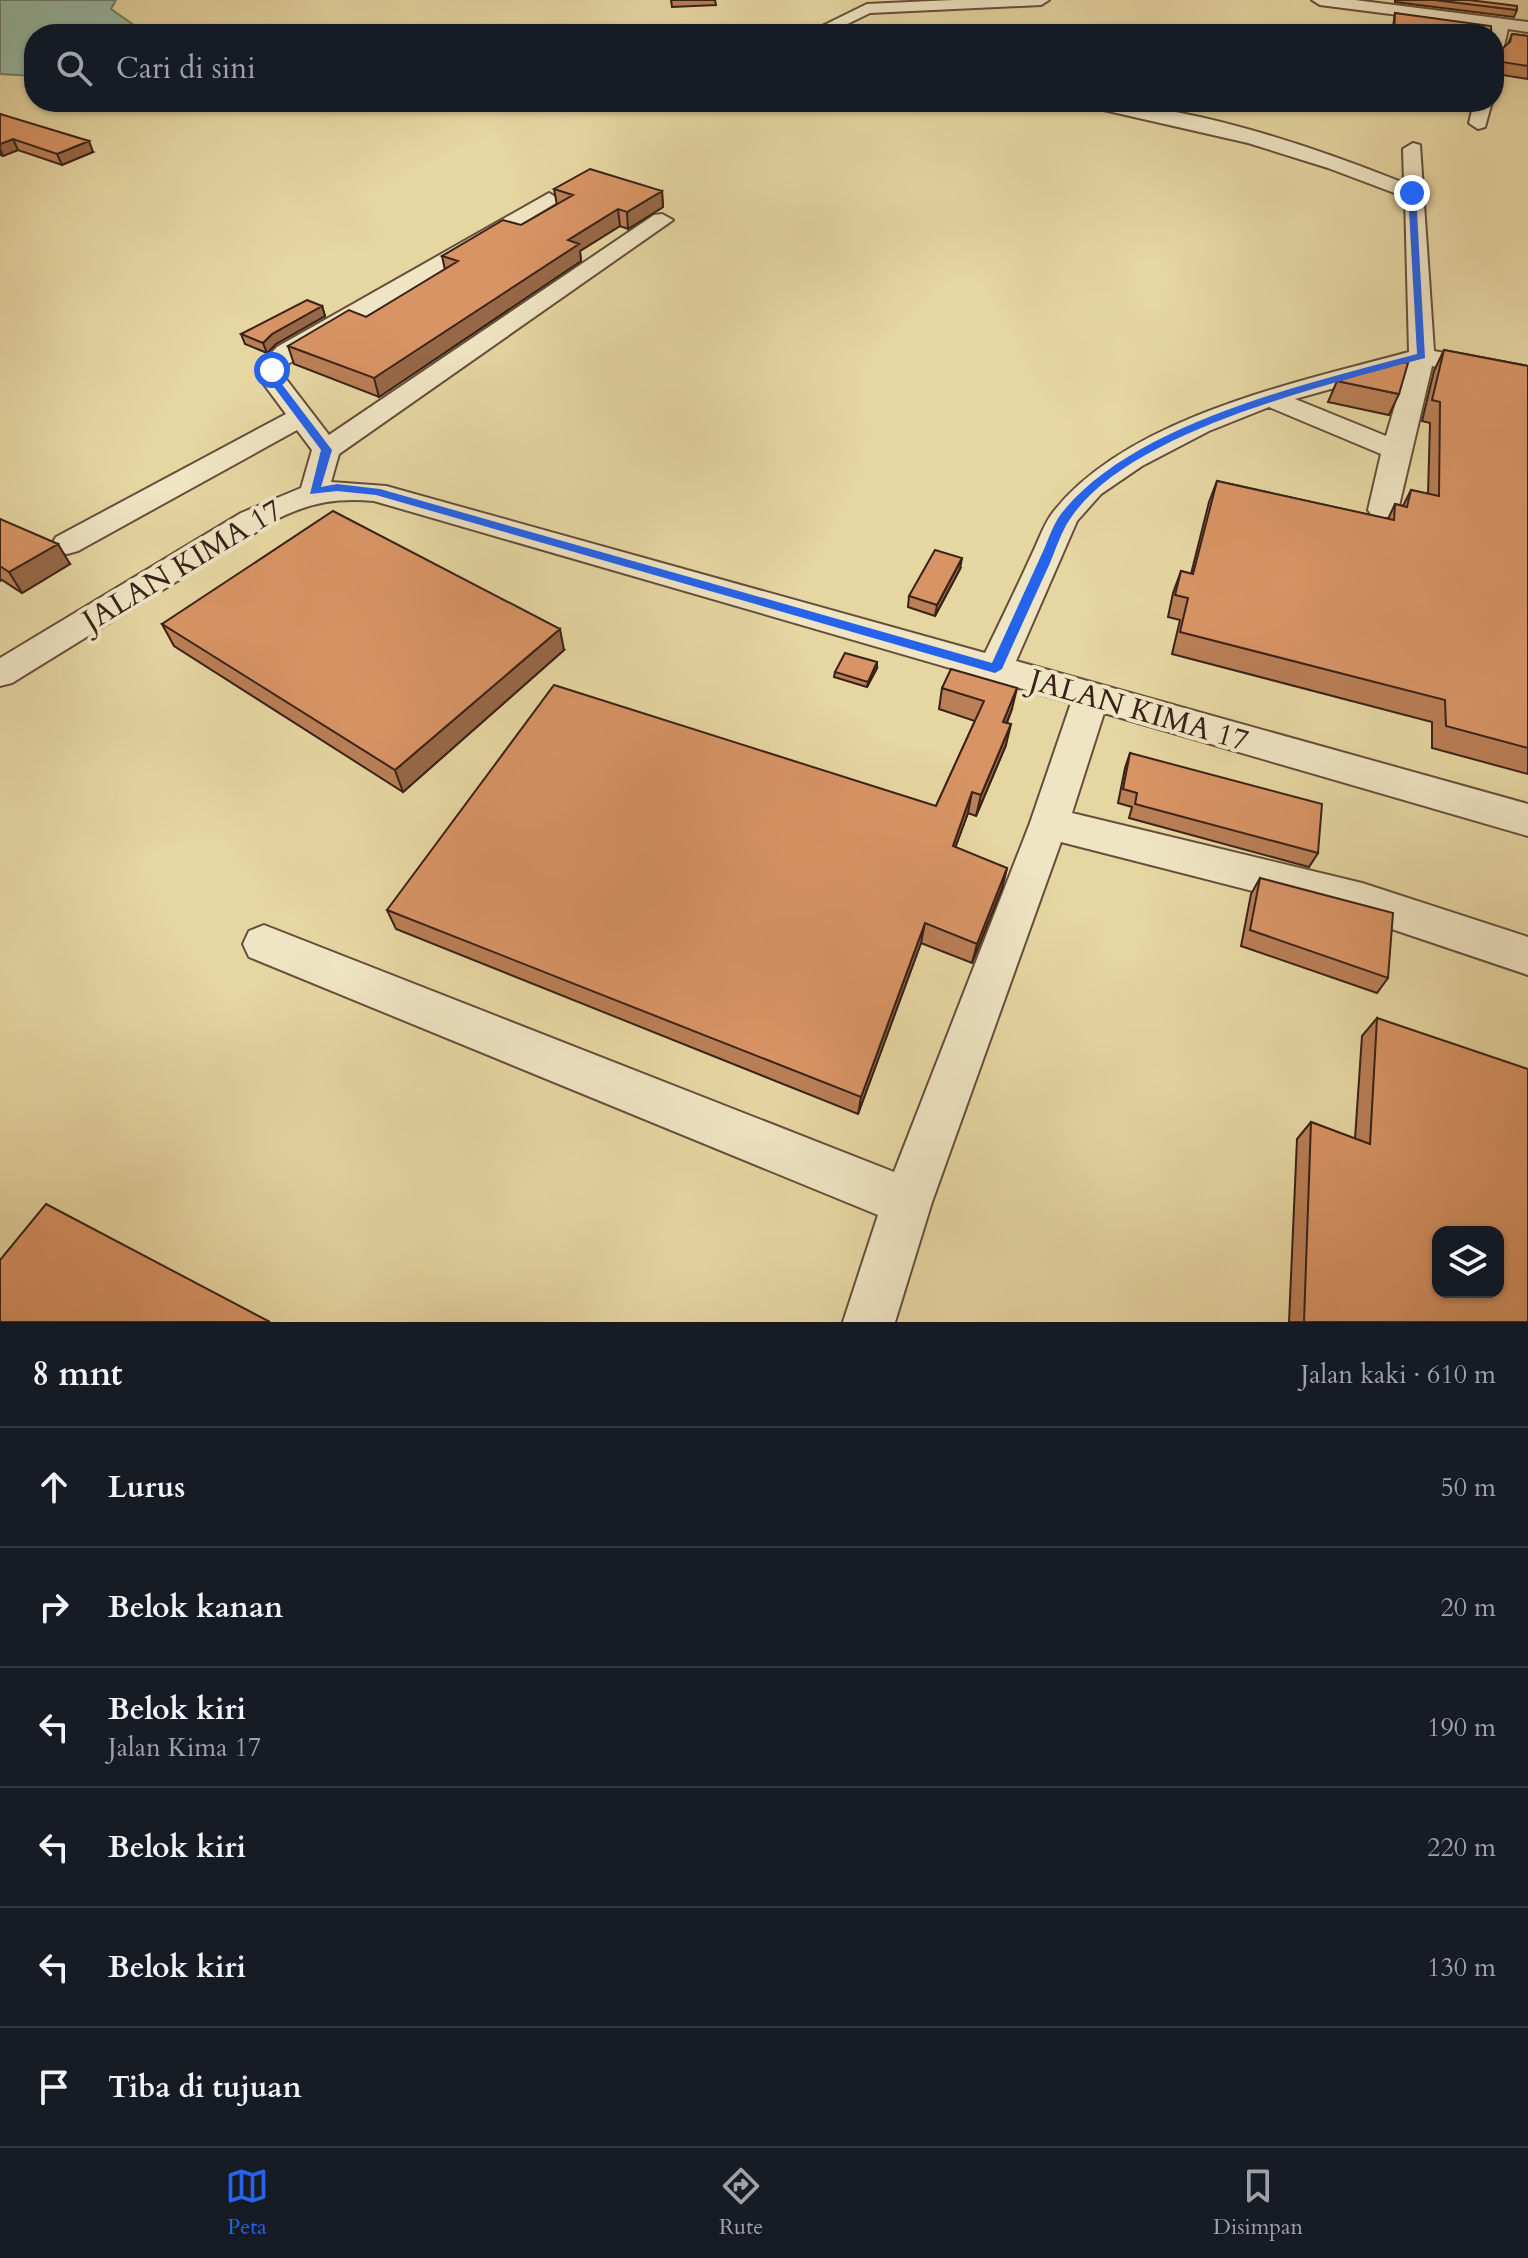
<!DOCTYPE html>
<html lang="id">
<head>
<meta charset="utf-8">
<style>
	:root { --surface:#171b24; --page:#20242c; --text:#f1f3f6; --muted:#9ea1a6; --line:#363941; --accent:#2563eb }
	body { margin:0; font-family:Cardo,serif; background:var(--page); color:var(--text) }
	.controls { position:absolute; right:24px; bottom:24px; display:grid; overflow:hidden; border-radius:16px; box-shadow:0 2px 6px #0004 }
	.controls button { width:72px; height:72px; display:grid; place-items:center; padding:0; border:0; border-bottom:2px solid var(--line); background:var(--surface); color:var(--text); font:40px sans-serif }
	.stop { position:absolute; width:24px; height:24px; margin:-18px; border:6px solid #2563eb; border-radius:50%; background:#fff }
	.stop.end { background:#2563eb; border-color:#fff; box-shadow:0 2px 8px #0008 }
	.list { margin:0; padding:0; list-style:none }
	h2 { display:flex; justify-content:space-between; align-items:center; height:104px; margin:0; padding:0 32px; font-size:34px }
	h2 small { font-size:26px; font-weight:400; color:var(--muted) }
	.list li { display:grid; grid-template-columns:52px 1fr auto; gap:24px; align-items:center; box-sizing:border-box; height:120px; padding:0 32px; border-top:2px solid var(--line) }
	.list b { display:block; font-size:30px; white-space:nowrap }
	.list p { margin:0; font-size:26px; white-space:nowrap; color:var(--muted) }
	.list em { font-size:26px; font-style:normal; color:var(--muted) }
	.icon { flex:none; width:44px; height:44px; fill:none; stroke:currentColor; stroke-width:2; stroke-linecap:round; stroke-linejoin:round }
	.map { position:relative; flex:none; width:1528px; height:1322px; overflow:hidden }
	.search { position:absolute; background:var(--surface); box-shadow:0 2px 6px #0004; left:24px; right:24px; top:24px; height:88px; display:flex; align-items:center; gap:20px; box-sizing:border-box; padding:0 28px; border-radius:32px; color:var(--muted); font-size:30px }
	.sheet { height:824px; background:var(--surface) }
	nav { display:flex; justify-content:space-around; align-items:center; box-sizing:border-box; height:112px; border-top:2px solid var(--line); background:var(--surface); font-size:22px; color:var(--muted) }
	nav a { display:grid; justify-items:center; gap:4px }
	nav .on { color:var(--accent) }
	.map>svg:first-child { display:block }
	.water { fill:#97b9a3; stroke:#727d6b; stroke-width:2 }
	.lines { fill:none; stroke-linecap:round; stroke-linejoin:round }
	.minor-casing { stroke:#654f3a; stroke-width:4 }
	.minor { fill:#efe4c3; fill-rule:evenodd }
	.wall { fill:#ba7f57; stroke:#3a2218; stroke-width:2 }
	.shaded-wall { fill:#976847; stroke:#3a2218; stroke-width:2 }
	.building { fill:#d89465; stroke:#3a2218; stroke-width:2; fill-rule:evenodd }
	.route { fill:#2563eb }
	.labels { text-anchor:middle; stroke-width:8; stroke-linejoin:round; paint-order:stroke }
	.street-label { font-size:30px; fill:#3a2218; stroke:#efe4c3 }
</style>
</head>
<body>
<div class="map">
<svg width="1528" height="1322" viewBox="0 0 1528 1322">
	<rect width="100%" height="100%" fill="#e6d6a2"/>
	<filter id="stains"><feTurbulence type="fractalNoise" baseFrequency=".0025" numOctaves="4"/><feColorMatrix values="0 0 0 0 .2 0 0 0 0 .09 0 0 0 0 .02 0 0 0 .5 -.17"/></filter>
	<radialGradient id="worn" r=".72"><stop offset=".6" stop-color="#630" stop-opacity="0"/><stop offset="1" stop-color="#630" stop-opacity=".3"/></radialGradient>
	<path class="water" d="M0,0H116L111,9L138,28L158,29L121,34H34V76L0,74Z"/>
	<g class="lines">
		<g class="minor-casing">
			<path id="minor" d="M953,0H1049L1041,5L870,13L827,34H806L867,4Z
				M1312,0H1355L1528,22V32L1508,29L1502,54L1494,59L1492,27L1320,5Z
				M1083,102C1182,102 1312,146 1404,183L1403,149L1413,143L1420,145L1434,351L1528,368V384L1432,366L1398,510L1393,517H1373L1368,510L1381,454L1269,407L1209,431L1142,466L1101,494L1077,521L1016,661L1528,804V836L1104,713L1072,813L1362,883L1528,937V975L1362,919L1061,842L932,1202L895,1322H843L878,1215L249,957L243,944L249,931L264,925L894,1172L1030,823L1071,703L374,501C338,498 312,502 279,518L12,683L0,686V658L241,513L301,488L312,450L297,430L78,551L67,554L56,551L52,544L56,537L286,414L260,379L263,362L277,347L549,193L559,199L556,203L288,364L286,379L329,435L654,215L662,214L673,220L339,454L331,482L386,486L985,653C1001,620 1017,587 1032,554C1039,540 1044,523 1054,511C1129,417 1298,382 1409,352L1405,197L1328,168L1248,143L1086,106ZM1406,368L1386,436L1295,399Z
				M1474,102H1492L1485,127L1478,129L1469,123Z"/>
		</g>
		<use href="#minor" class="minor"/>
	</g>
	<path class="wall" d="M671,0H715L716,5L672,7Z
		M1395,0H1469L1517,10L1514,17L1395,2Z
		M1395,13L1491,34H1457L1437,32V34H1392Z
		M1512,34L1528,36V79L1496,74L1498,60L1503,48L1508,44Z
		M0,114L93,152L62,165L18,150L3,156L0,155Z
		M554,189L662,191L663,207L628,229L620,226L580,251L581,261L379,397L294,364L288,346L366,317L445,270L442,256L521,225L557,205Z
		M322,306L325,316L276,344L267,353L245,344L241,334Z
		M1444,350L1528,366V774L1432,748V722L1172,654L1180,620L1168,617L1173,593L1181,571L1191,574L1209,502L1217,481L1388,519L1395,504L1403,506L1411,490L1428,494L1430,423L1422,421L1434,371Z
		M1337,381L1399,394L1389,415L1328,402Z
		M0,519L70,564L22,593L2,580L0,581Z
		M960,569L935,616L908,607L909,596Z
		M162,624L564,650L403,792L174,646Z
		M877,668L867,687L834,677L835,672Z
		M942,688L1012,709L1007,723L1006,745L976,816L968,813L955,848L1007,868L1002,888L972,963L921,943L858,1114L396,929L387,910L936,806L975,721L939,709Z
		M1130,753L1318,853L1309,867L1129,818L1132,807L1118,803L1125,768Z
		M1260,878L1388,978L1377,993L1241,946L1251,894Z
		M1377,1018L1528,1322H1289L1297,1139L1311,1122L1355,1139L1362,1036Z"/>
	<path class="shaded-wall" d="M13,139L18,150L3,156L0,148V144Z
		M89,141L93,152L62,165L57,154Z
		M662,191L663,207L628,229L627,212Z
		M618,209L620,226L580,251L581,261L379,397L374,378L568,240Z
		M322,306L325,316L276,344L267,353L263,343L272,334Z
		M58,544L70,564L22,593L9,572Z
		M962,558L960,569L935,616L937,605Z
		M560,629L564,650L403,792L395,770Z
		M877,662V668L867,687L868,682Z
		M1017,688L1012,709L998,743L1003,722Z
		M1011,724L1006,745L976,816L981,795Z
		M972,792L968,813L948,867L953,846Z
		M1007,868L1002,888L972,963L977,944Z
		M925,923L921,943L858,1114L861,1097Z"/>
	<path class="building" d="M1434,0H1469L1517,6V10Z
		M1395,13L1491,26V34L1437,27V34H1394Z
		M1512,34L1528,36V66L1502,62L1503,48L1510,42Z
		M0,114L89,141L57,154L13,139L0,144Z
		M590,169L662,191L627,212L618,209L568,240L579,244L374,378L288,346L349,310L366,317L458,261L442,256L503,220L521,225L573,195L554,189Z
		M307,300L322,306L272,334L263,343L241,334Z
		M1444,350L1528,366V748L1446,726L1445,700L1180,632L1188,598L1175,595L1181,571L1193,574L1217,481L1394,520L1395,504L1407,507L1411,490L1439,496L1440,402L1432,400Z
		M1399,362L1408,363L1399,394L1337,381Z
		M333,511L560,629L395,770L162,624Z
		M0,519L58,544L9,572L0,566Z
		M935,550L962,558L937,605L909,596Z
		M845,653L877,662L868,682L835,672Z
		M951,669L1017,688L1003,722L1011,724L981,795L972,792L953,846L1007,868L977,944L925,923L861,1097L387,910L554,685L936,806L984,701L942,688Z
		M1130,753L1322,804L1318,853L1135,804L1137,793L1123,789Z
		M1260,878L1393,913L1388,978L1250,930Z
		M1377,1018L1528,1069V1322H1304L1311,1122L1370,1144ZM1438,1232H1498V1292H1438Z
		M46,1204L270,1322H0V1260Z"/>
	<path class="route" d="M1412,191L1416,193L1425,358C1327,385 1128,431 1070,519C1061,532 1056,549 1050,563C1034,598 1018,633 1002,669L995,673L376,495L337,491L310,494L321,450L268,379L267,370L276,368L278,379L332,450L321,487L337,484L380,489L992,663C1008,628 1024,593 1040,558C1047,544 1052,526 1061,514C1132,423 1309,383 1417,354L1408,193Z"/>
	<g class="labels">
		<g class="street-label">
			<text transform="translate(182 565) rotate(-31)" y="10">JALAN KIMA 17</text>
			<text transform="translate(1139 710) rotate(16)" y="10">JALAN KIMA 17</text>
		</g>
	</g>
	<rect width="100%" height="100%" filter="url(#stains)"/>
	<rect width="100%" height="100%" fill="url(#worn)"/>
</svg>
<div class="controls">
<button><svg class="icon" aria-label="layers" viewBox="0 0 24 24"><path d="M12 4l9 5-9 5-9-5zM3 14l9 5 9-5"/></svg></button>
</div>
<div class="stop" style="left:272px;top:370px"></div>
<div class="stop end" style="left:1412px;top:193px"></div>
<div class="search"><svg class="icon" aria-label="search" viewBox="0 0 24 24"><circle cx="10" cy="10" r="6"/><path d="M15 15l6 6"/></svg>Cari di sini</div>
</div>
<section class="sheet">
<h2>8 mnt<small>Jalan kaki · 610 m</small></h2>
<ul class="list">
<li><svg class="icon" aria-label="ahead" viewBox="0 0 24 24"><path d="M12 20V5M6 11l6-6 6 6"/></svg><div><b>Lurus</b></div><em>50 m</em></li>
<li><svg class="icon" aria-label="right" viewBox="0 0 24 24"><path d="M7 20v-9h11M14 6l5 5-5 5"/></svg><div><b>Belok kanan</b></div><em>20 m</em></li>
<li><svg class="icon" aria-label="left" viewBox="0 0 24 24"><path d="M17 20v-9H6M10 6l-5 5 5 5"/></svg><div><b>Belok kiri</b><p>Jalan Kima 17</p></div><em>190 m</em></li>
<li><svg class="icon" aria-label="left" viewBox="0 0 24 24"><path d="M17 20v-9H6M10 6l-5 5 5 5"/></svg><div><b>Belok kiri</b></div><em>220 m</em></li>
<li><svg class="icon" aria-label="left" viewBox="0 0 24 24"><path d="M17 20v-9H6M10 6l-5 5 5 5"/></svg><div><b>Belok kiri</b></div><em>130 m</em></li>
<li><svg class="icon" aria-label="arrive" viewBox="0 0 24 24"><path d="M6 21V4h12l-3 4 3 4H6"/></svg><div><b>Tiba di tujuan</b></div></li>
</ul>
</section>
<nav>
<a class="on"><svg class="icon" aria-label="map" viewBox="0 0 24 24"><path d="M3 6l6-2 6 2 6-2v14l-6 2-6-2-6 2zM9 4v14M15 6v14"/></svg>Peta</a>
<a><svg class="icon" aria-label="directions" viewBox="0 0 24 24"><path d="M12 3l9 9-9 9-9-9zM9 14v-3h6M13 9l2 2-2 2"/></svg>Rute</a>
<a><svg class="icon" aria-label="saved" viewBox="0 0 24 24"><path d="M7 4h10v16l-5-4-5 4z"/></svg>Disimpan</a>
</nav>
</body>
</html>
